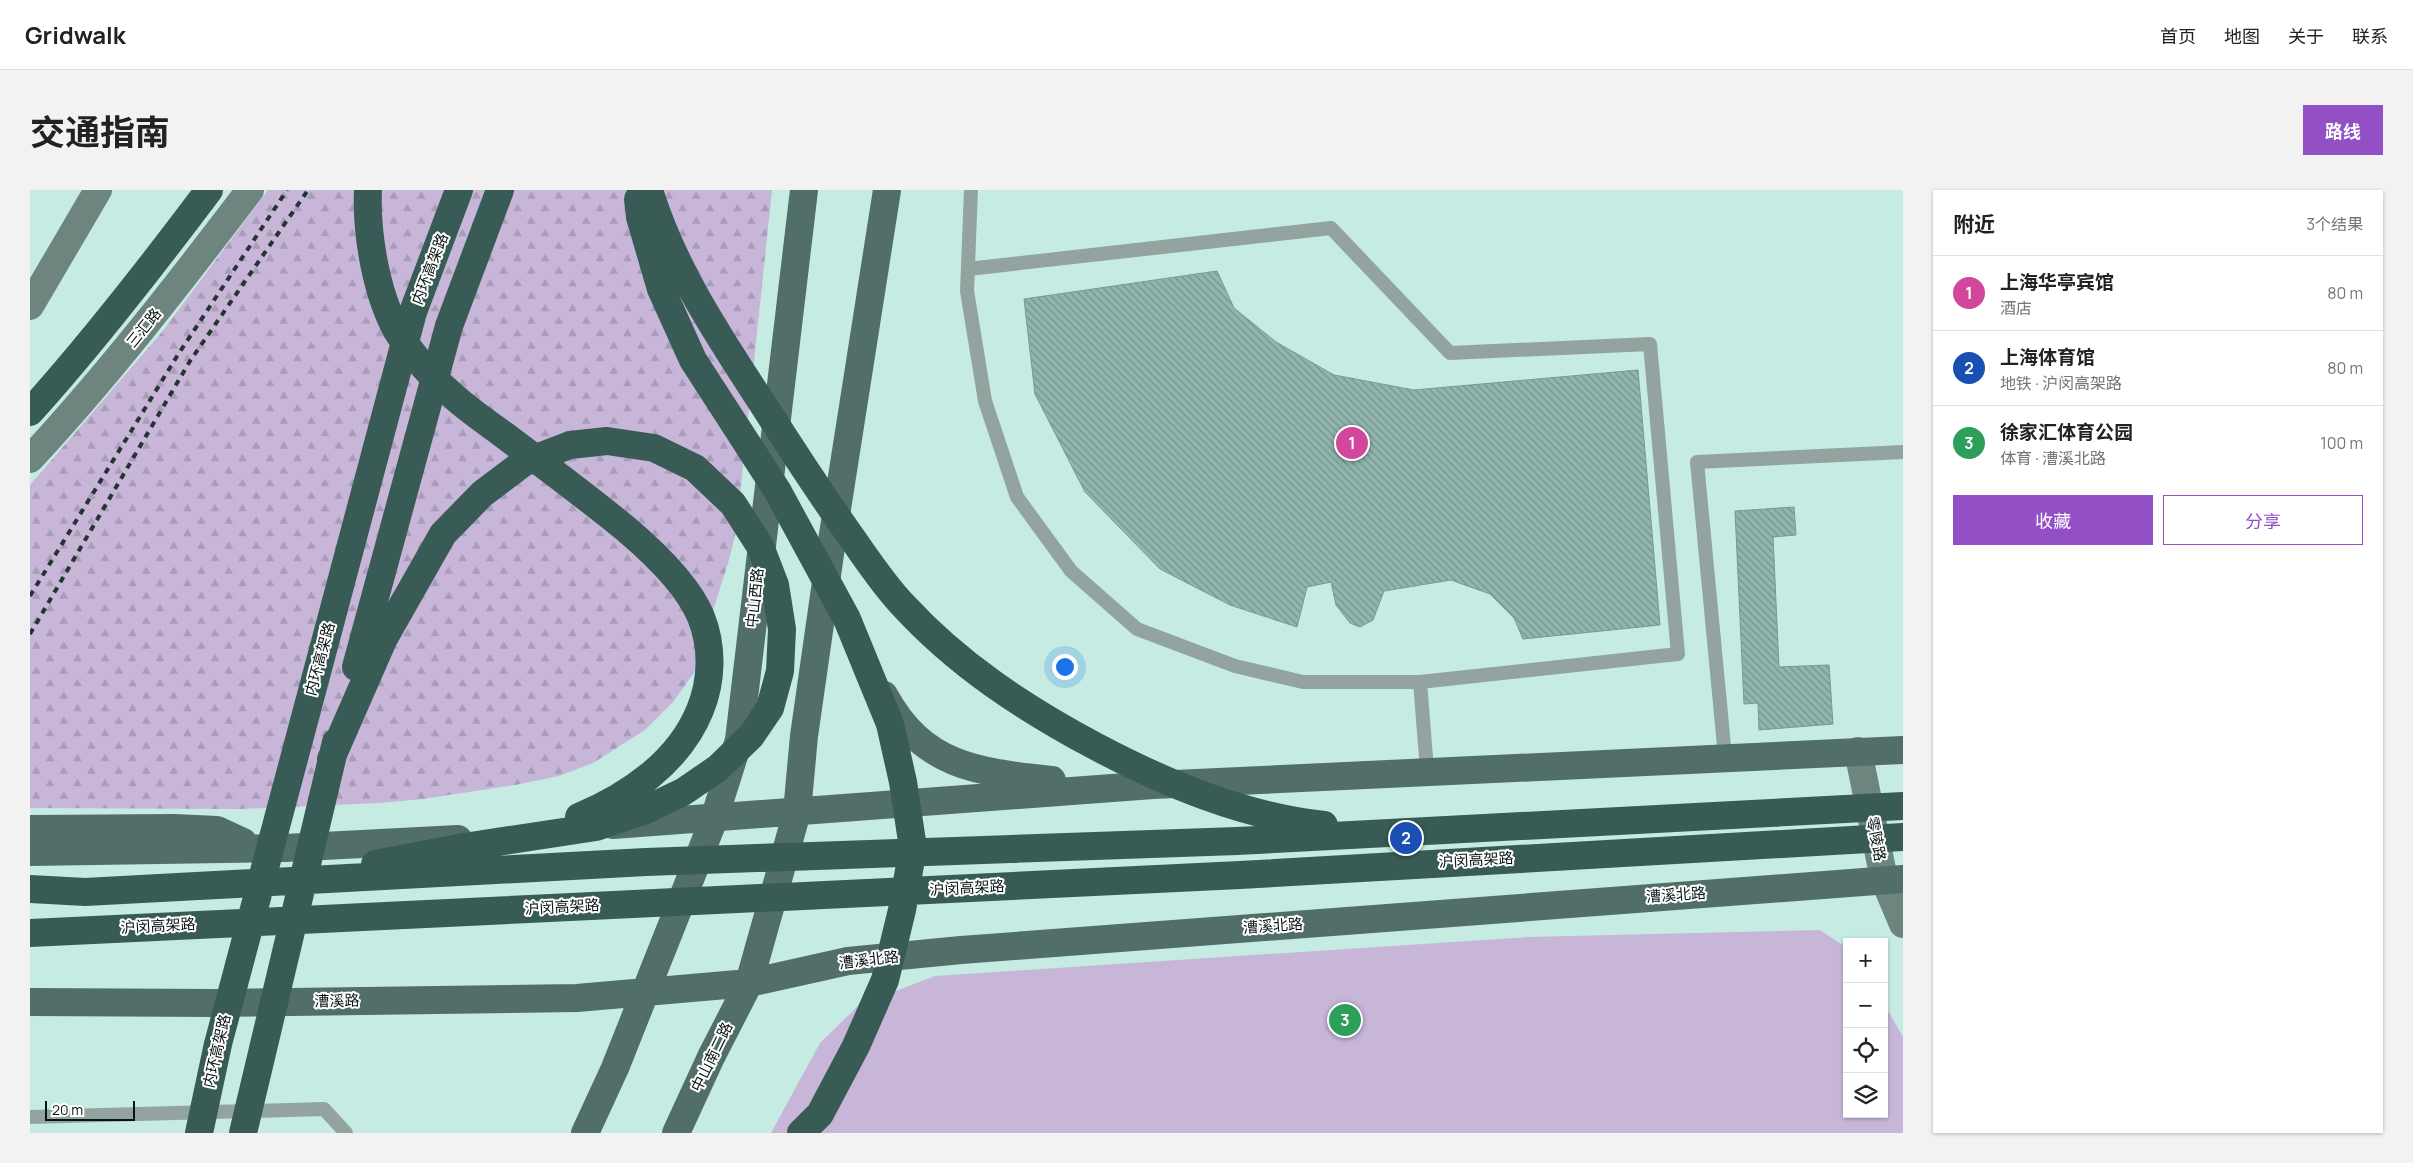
<!DOCTYPE html>
<html lang="zh">
<head>
<meta charset="utf-8">
<style>
	:root { --surface:#fff; --page:#f2f2f2; --text:#222; --muted:#767676; --line:#e0e0e0; --accent:#9350c5 }
	body { margin:0; font-family:Manrope,"Noto Sans SC",sans-serif; background:var(--page); color:var(--text) }
	.controls { position:absolute; right:15px; bottom:15px; display:grid; overflow:hidden; border-radius:0px; box-shadow:0 1px 4px #0004 }
	.controls button { width:45px; height:45px; display:grid; place-items:center; padding:0; border:0; border-bottom:1px solid var(--line); background:var(--surface); color:var(--text); font:25px sans-serif }
	.scale { position:absolute; left:15px; bottom:12px; width:90px; box-sizing:border-box; padding-left:5px; border:2px solid #071412; border-top:0; font-size:14px; line-height:18px; white-space:nowrap; color:#071412; -webkit-text-stroke:4px #fff; paint-order:stroke }
	.you { position:absolute; left:1034px; top:476px; width:18px; height:18px; margin:-12px; border:4px solid #fff; border-radius:50%; background:#1a73e8; box-shadow:0 0 0 8px #1a73e833 }
	.badge { display:grid; place-items:center; width:32px; height:32px; border-radius:50%; background:var(--accent); color:#fff; font-size:16px; font-weight:700 }
	.pin { position:absolute; translate:-50% -50%; border:2px solid #fff; box-shadow:0 1px 5px #0006 }
	.list { margin:0; padding:0; list-style:none }
	h2 { display:flex; justify-content:space-between; align-items:center; height:65px; margin:0; padding:0 20px; font-size:21px }
	h2 small { font-size:16px; font-weight:400; color:var(--muted) }
	.list li { display:grid; grid-template-columns:32px 1fr auto; gap:15px; align-items:center; box-sizing:border-box; height:75px; padding:0 20px; border-top:1px solid var(--line) }
	.list b { display:block; font-size:19px; white-space:nowrap }
	.list p { margin:0; font-size:16px; white-space:nowrap; color:var(--muted) }
	.list em { font-size:16px; font-style:normal; color:var(--muted) }
	.actions { display:flex; gap:10px; padding:15px 20px }
	.actions a { flex:1; padding:11px 0; border:1px solid var(--accent); border-radius:0px; text-align:center; font-size:18px; color:var(--accent) }
	.actions .main { background:var(--accent); color:#fff }
	.icon { flex:none; width:28px; height:28px; fill:none; stroke:currentColor; stroke-width:2; stroke-linecap:round; stroke-linejoin:round }
	.map { position:relative; flex:none; width:1873px; height:943px; overflow:hidden; border-radius:0px }
	header { display:flex; align-items:center; gap:30px; box-sizing:border-box; height:70px; padding:0 25px; background:var(--surface); border-bottom:1px solid var(--line) }
	header strong { font-size:24px }
	nav { display:flex; gap:28px; margin-inline-start:auto; font-size:18px }
	.intro { display:flex; align-items:center; justify-content:space-between; box-sizing:border-box; height:120px; padding:0 30px }
	h1 { margin:0; font-size:35px }
	.button { padding:12px 22px; border-radius:0px; background:var(--accent); color:#fff; font-size:18px; font-weight:700 }
	main { display:flex; gap:30px; padding:0 30px }
	aside { flex:1; background:var(--surface); border-radius:0px; box-shadow:0 1px 4px #0004 }
	.map>svg:first-child { display:block }
	.forest { fill:url(#forest-firs) }
	.pitch { fill:#c7b6d8 }
	.building { fill:url(#building-back-hatch); stroke:#779a93 }
	.lines { fill:none; stroke-linecap:round; stroke-linejoin:round }
	.lane { stroke:#93a39f; stroke-width:14 }
	.secondary { stroke:#6d847f; stroke-width:28 }
	.primary { stroke:#516e69; stroke-width:28 }
	.highway { stroke:#395b55; stroke-width:28 }
	.rail { stroke:#233431; stroke-width:4; stroke-dasharray:6 6; stroke-linecap:butt }
	.labels { text-anchor:middle; stroke-width:4; stroke-linejoin:round; paint-order:stroke }
	.street-label { font-size:15px; fill:#071412; stroke:#fff }
</style>
</head>
<body>
<header>
<strong>Gridwalk</strong>
<nav><a>首页</a><a>地图</a><a>关于</a><a>联系</a></nav>
</header>
<div class="intro"><h1>交通指南</h1><a class="button">路线</a></div>
<main>
<div class="map">
<svg width="1873" height="943" viewBox="0 0 1873 943">
	<defs>
		<pattern id="forest-firs" width="22" height="20" patternUnits="userSpaceOnUse" patternTransform="scale(1.25)"><rect width="22" height="20" fill="#c7b6d8"/><path d="M5 1l3.5 6h-7zM16 11l3.5 6h-7z" fill="#a99cb8"/></pattern>
		<pattern id="building-back-hatch" width="6" height="6" patternUnits="userSpaceOnUse" patternTransform="scale(1.25)"><rect width="6" height="6" fill="#91b6af"/><path d="M-1 5l2 2M0 0l6 6M5-1l2 2" fill="none" stroke="#74938d"/></pattern>
	</defs>
	<rect width="100%" height="100%" fill="#c5ebe3"/>
	<path class="forest" d="M238,0H742L706,342L698,373L663,484L643,512L615,540L563,573L529,586L485,595L393,609L349,613L210,619L0,618V295L132,142Z"/>
	<path class="pitch" d="M1790,740L1817,758V924H1854V814L1873,847V943H741L790,853L829,815L905,786L1498,747Z"/>
	<path class="building" d="M1187,81L1204,118L1246,152L1304,185L1384,200L1608,180L1630,435L1493,449L1484,428L1460,404L1421,390L1354,401L1343,430L1330,437L1320,433L1306,415L1301,392L1277,397L1267,437L1200,415L1130,379L1055,302L1005,204L994,109Z
		M1764,317L1766,345L1743,347L1749,477L1799,475L1803,534L1729,540L1728,513L1714,514L1705,321Z"/>
	<g class="lines">
		<path class="lane" d="M941,0L937,101L955,211L987,307L1041,381L1107,439L1205,476L1273,492H1390L1397,580
			M938,79L1301,38L1420,163L1620,154L1648,464L1390,492
			M1695,566L1667,272L1873,262
			M0,927L294,919L316,943"/>
		<path class="secondary" d="M0,116L68,0
			M0,269C79,184 150,92 220,0
			M1828,561L1854,689L1873,734"/>
		<path class="primary" d="M854,505C893,577 948,582 1022,590
			M583,635L1123,595L1873,560
			M0,639L144,638L187,640L213,652
			M0,662L255,658L428,649
			M0,812L183,813L547,808L719,793L818,771L931,760L1873,689
			M555,943L585,878L684,629L709,550L774,0
			M646,943L681,867L719,793L767,622L774,546L801,357L857,0"/>
		<path class="highway" d="M338,0C336,43 346,103 367,141C375,154 385,167 395,178C417,204 446,225 474,245C515,276 556,306 596,339C622,361 658,395 671,427C683,457 682,491 670,520C649,572 599,606 549,627
			M619,0C643,79 691,150 736,219C762,260 789,301 817,341C835,366 852,393 873,415C928,475 994,518 1065,556C1137,594 1213,626 1294,635
			M608,9L610,27L631,99L663,170L747,300L817,429L860,534L873,592L883,658L872,720L855,790L826,856L790,924L771,943
			M0,222C64,151 122,76 179,0
			M326,477L419,136L470,0
			M301,569L354,448L413,344L452,304L493,273L540,255L577,251L624,258L665,278L703,314L730,356L745,395L752,439L750,481L740,518L721,546L688,578L653,602L613,621L566,637L434,657L345,674
			M0,699L55,702L616,672L1207,651L1873,616
			M0,743L1210,685L1873,647
			M169,943L188,854L383,122L429,0
			M213,943L306,552"/>
		<path class="rail" d="M0,406L149,163L257,0
			M0,444L160,171L278,0"/>
	</g>
	<g class="labels">
		<g class="street-label">
			<text transform="translate(400 79) rotate(-69)" y="5">内环高架路</text>
			<text transform="translate(114 138) rotate(-51)" y="5">三汇路</text>
			<text transform="translate(725 408) rotate(-84)" y="5">中山西路</text>
			<text transform="translate(290 469) rotate(-75)" y="5">内环高架路</text>
			<text transform="translate(1846 649) rotate(79)" y="5">零陵路</text>
			<text transform="translate(1446 670) rotate(-3)" y="5">沪闵高架路</text>
			<text transform="translate(937 698) rotate(-3)" y="5">沪闵高架路</text>
			<text transform="translate(1646 705) rotate(-4)" y="5">漕溪北路</text>
			<text transform="translate(532 717) rotate(-3)" y="5">沪闵高架路</text>
			<text transform="translate(128 736) rotate(-3)" y="5">沪闵高架路</text>
			<text transform="translate(1243 736) rotate(-4)" y="5">漕溪北路</text>
			<text transform="translate(839 770) rotate(-7)" y="5">漕溪北路</text>
			<text transform="translate(307 811) rotate(-1)" y="5">漕溪路</text>
			<text transform="translate(187 861) rotate(-77)" y="5">内环高架路</text>
			<text transform="translate(682 867) rotate(-64)" y="5">中山南二路</text>
		</g>
	</g>
</svg>
<div class="controls">
<button>+</button>
<button>−</button>
<button><svg class="icon" aria-label="locate" viewBox="0 0 24 24"><circle cx="12" cy="12" r="6"/><path d="M12 2v4M12 18v4M2 12h4M18 12h4"/></svg></button>
<button><svg class="icon" aria-label="layers" viewBox="0 0 24 24"><path d="M12 4l9 5-9 5-9-5zM3 14l9 5 9-5"/></svg></button>
</div>
<div class="scale">20 m</div>
<div class="you"></div>
<div class="pin badge" style="left:1322px;top:253px;background:#d1479c">1</div>
<div class="pin badge" style="left:1376px;top:648px;background:#1a4fb4">2</div>
<div class="pin badge" style="left:1315px;top:830px;background:#2e9e5b">3</div>
</div>
<aside>
<h2>附近<small>3个结果</small></h2>
<ul class="list">
<li><span class="badge" style="background:#d1479c">1</span><div><b>上海华亭宾馆</b><p>酒店</p></div><em>80 m</em></li>
<li><span class="badge" style="background:#1a4fb4">2</span><div><b>上海体育馆</b><p>地铁 · 沪闵高架路</p></div><em>80 m</em></li>
<li><span class="badge" style="background:#2e9e5b">3</span><div><b>徐家汇体育公园</b><p>体育 · 漕溪北路</p></div><em>100 m</em></li>
</ul>
<div class="actions"><a class="main">收藏</a><a>分享</a></div>
</aside>
</main>
</body>
</html>
